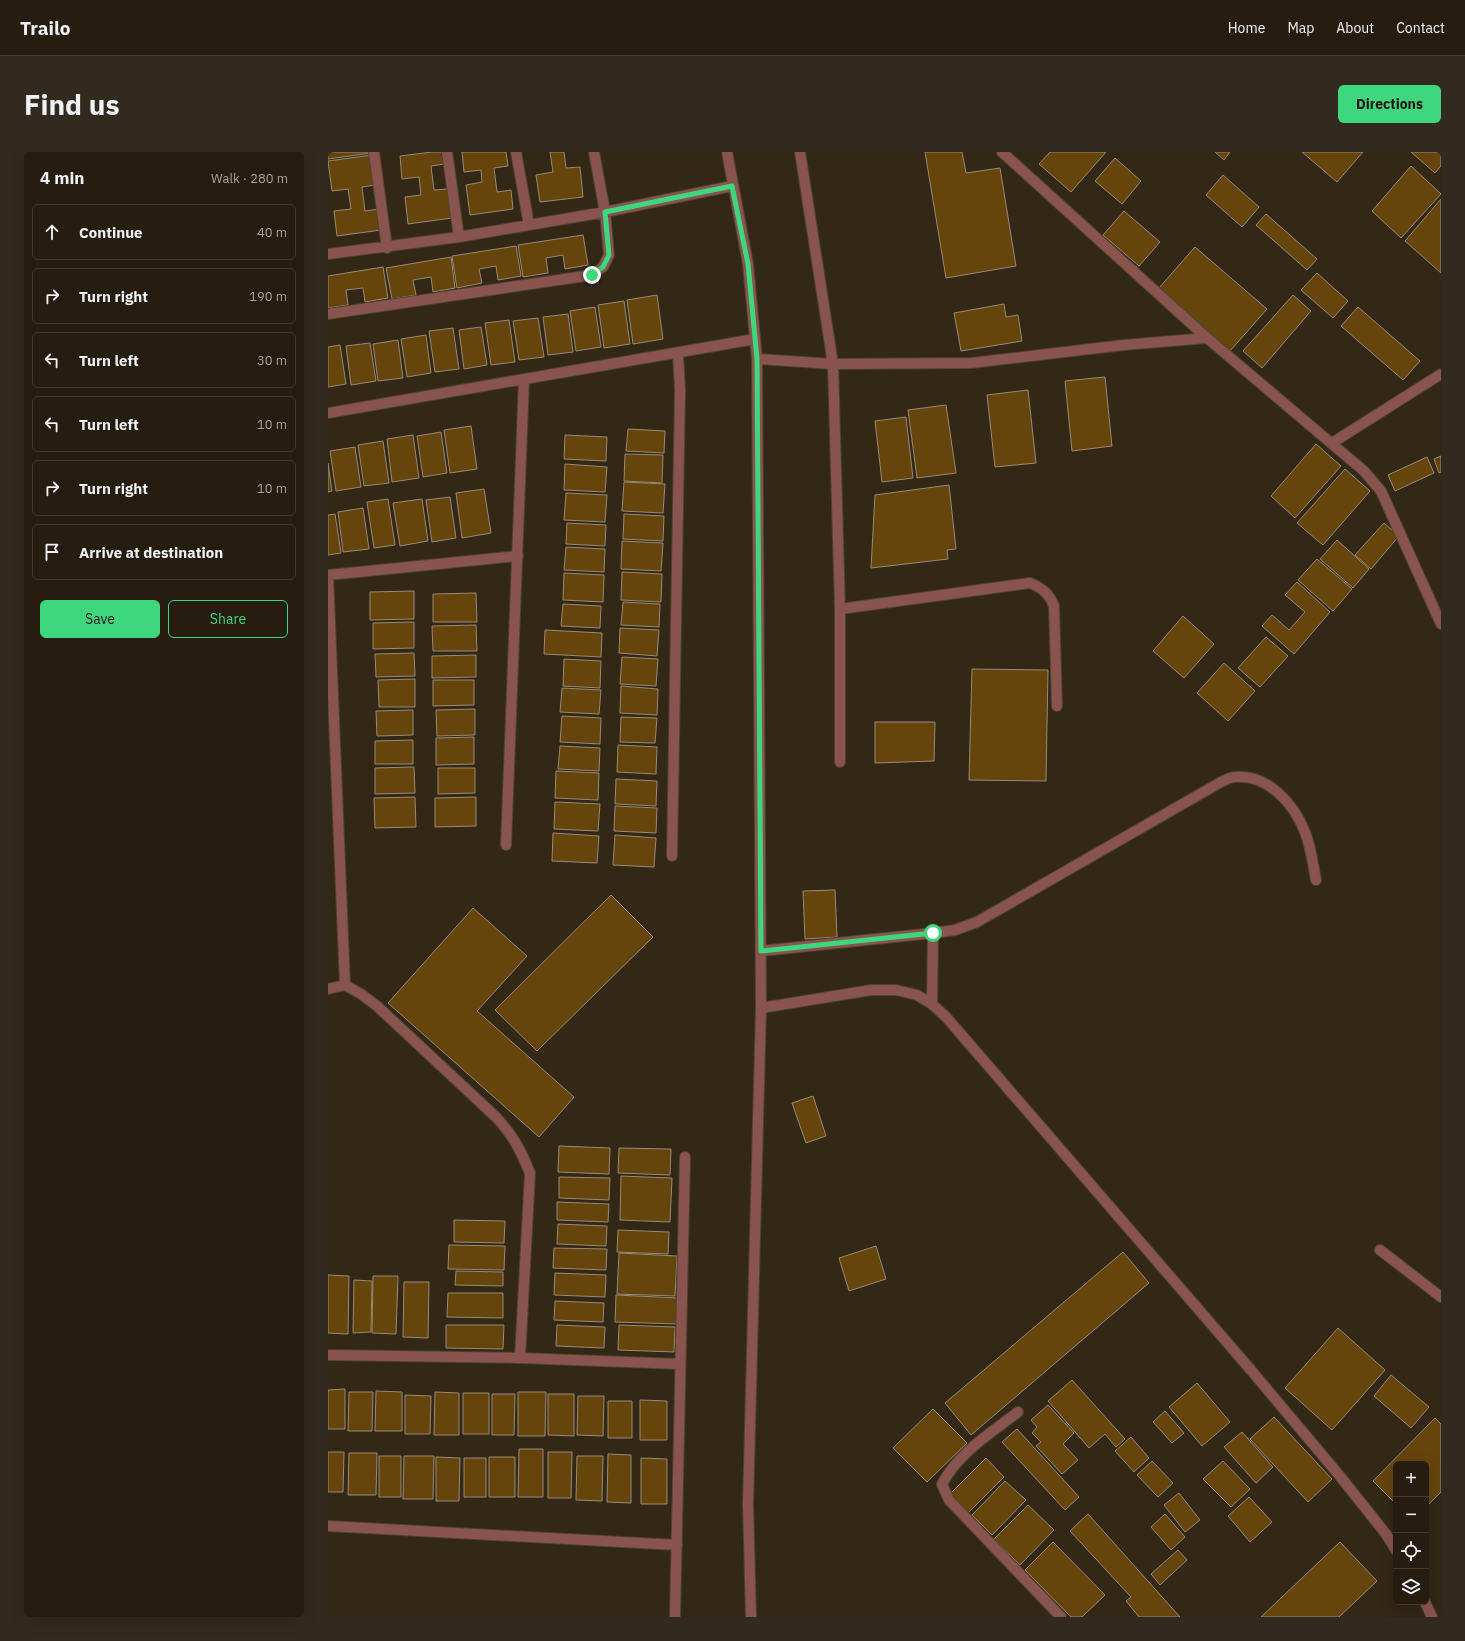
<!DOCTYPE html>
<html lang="en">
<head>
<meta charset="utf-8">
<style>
	:root { --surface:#261d10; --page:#322a1e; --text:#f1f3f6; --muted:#a4a29f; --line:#423b30; --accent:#3fd77d }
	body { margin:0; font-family:"IBM Plex Sans",sans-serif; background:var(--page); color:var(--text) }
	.controls { position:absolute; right:12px; bottom:12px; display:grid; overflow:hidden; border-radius:6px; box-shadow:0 4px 16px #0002 }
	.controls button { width:36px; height:36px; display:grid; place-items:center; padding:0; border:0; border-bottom:1px solid var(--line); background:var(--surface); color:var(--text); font:20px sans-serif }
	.stop { position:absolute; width:12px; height:12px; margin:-9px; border:3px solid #3fd77d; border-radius:50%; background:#fff }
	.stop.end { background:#3fd77d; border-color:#fff; box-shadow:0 1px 4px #0008 }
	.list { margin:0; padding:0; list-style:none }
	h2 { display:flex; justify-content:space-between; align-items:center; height:52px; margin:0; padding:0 16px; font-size:17px }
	h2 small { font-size:13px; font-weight:400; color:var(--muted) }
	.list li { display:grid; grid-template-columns:26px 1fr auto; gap:12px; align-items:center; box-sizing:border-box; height:56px; margin:0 8px 8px; padding:0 8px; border:1px solid var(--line); border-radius:6px }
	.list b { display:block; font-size:15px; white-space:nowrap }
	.list em { font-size:13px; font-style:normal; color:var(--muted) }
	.actions { display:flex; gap:8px; padding:12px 16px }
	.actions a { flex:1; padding:9px 0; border:1px solid var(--accent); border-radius:6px; text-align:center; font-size:14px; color:var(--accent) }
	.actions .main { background:var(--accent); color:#111 }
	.icon { flex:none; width:22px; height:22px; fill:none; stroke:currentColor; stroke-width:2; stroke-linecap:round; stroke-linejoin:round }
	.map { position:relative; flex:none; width:1113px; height:1465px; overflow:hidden; border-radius:6px }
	header { display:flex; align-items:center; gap:24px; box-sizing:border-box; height:56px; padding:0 20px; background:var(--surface); border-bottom:1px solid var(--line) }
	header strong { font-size:19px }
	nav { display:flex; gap:22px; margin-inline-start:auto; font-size:14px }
	.intro { display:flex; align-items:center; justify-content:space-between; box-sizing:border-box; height:96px; padding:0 24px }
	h1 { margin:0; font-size:28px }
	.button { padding:10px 18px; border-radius:6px; background:var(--accent); color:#111; font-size:14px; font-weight:700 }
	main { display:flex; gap:24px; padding:0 24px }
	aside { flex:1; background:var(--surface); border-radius:6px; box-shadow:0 4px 16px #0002 }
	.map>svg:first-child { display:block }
	.building { fill:#65450c; stroke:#998a76 }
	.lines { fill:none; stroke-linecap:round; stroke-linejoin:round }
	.service-casing { stroke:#4e4332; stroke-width:12 }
	.minor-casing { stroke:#4e4332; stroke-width:12 }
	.tertiary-casing { stroke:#4e4332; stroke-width:12 }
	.service { stroke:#89534e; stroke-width:10 }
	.minor { stroke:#89534e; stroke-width:10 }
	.tertiary { stroke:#89534e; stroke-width:10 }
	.route { stroke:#3fd77d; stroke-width:5 }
</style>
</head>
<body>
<header>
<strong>Trailo</strong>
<nav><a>Home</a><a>Map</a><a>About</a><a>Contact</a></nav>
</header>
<div class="intro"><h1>Find us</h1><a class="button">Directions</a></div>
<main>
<aside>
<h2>4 min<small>Walk · 280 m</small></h2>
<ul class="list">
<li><svg class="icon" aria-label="ahead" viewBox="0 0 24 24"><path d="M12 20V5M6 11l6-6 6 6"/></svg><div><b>Continue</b></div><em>40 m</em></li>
<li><svg class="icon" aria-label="right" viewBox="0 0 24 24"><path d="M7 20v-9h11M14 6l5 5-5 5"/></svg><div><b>Turn right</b></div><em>190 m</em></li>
<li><svg class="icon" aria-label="left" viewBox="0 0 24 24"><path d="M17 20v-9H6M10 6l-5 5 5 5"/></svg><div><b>Turn left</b></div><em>30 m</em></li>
<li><svg class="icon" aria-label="left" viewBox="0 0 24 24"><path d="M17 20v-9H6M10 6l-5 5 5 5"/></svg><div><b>Turn left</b></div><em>10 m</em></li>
<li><svg class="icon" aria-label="right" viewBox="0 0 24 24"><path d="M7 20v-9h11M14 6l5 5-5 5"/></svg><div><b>Turn right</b></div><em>10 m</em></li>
<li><svg class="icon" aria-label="arrive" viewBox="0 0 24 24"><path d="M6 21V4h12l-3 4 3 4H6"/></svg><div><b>Arrive at destination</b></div></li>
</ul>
<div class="actions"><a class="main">Save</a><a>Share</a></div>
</aside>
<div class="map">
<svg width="1113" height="1465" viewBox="0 0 1113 1465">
	<rect width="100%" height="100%" fill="#332716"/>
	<path class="building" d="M0,0H43V1L0,7Z
		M104,0H115L117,12L103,14L106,38L120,37L124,66L80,72L77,45L93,43L91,25L74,27L72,4Z
		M134,0H178L180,14L166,16L169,40L183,38L185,57L142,63L138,33L154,30L153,18L136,20Z
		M222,0H236L238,16L252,15L255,45L212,50L208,23L225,20Z
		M597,0H634L638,21L672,16L688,114L618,126Z
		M722,0H778L743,40L711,12Z
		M887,0H902L896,8Z
		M974,0H1035L1009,30Z
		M1083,0H1113V14L1107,21Z
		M44,3L47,33L34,35L37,59L51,57L53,78L9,84L6,59L23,57L20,37L4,39L0,9Z
		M787,6L813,29L794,52L767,29Z
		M1083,14L1113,42L1073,86L1044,59Z
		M895,23L931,55L914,75L878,43Z
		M1113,47V121L1077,89Z
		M796,59L832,90L811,114L775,83Z
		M938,62L989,107L979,118L928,73Z
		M255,83L260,113L237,117L235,103L218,106L220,121L195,125L190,93Z
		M188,94L193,124L170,128L168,114L151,117L154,131L129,136L124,104Z
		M867,95L939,157L902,199L831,136Z
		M123,105L127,136L105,140L103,125L85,128L88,143L64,147L58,116Z
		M55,115L60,146L37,150L35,136L18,138L20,153L0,156V124Z
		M989,121L1020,149L1005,166L973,138Z
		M329,143L335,187L305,192L299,148Z
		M965,143L983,159L934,216L915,199Z
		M296,149L302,192L276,196L270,153Z
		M676,152L678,165L690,163L694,189L633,199L626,161Z
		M267,155L273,195L248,199L242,159Z
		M1030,155L1092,209L1075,228L1013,174Z
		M240,162L245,200L220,203L215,165Z
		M210,166L216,205L191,208L185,169Z
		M181,168L187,210L163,213L157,171Z
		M153,175L159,213L136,217L131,178Z
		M125,176L131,217L107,220L101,179Z
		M98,183L103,221L79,225L73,187Z
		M70,188L75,226L50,229L45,192Z
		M42,191L48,229L23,233L18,194Z
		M12,193L18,232L0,235V195Z
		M777,225L784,294L744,299L737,229Z
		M700,238L708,311L667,315L659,243Z
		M618,253L628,321L589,326L580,258Z
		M578,265L585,326L554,330L547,269Z
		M143,274L149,317L122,321L116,278Z
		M300,277L337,279L336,301L298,299Z
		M113,280L119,321L95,325L89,284Z
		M85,283L91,326L64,330L59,287Z
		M237,283L279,285L278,309L236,307Z
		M55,289L61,331L36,334L30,293Z
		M988,292L1013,314L967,366L943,344Z
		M27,295L33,335L8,339L2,299Z
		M297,302L335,303L334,331L296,329Z
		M1113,304V320L1111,321L1106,307Z
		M1099,305L1106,321L1067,339L1060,323Z
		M0,311L4,339L0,340Z
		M237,312L279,315L277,340L236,338Z
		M1017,317L1042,339L995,393L969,371Z
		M296,330L337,332L335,361L294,359Z
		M621,333L628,397L619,398L620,407L543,416L547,343Z
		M156,337L163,381L134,386L128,341Z
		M238,341L279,343L277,370L236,368Z
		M122,345L128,386L104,390L98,348Z
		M60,347L67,393L46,396L39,350Z
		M94,347L100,389L72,394L65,351Z
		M35,356L41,397L15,400L10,360Z
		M7,362L13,401L0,403V363Z
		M296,362L336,364L335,389L295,387Z
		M239,371L278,373L277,394L238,392Z
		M1056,371L1071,384L1043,417L1027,403Z
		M1009,388L1041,417L1025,436L992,407Z
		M294,389L335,391L333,419L293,417Z
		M238,395L277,397L276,420L236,418Z
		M989,407L1024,437L1005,459L970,428Z
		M294,420L334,422L333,450L293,448Z
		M236,421L276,423L275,450L235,448Z
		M969,430L1002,460L966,502L934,474L944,463L961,478L977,460L957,443Z
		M86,439V467L42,468V440Z
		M148,441L149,470H105V442Z
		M295,450L332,452L331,475L293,473Z
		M235,452L273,454L272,476L233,474Z
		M855,464L886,492L856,526L825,499Z
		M86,470V496L45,497V471Z
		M148,473L149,499H105L104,474Z
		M292,476L331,478L329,504L291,501Z
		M217,478L274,481L273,505L216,502Z
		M938,485L960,504L932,535L910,516Z
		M86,501L87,524L48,525L47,502Z
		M148,503V525L104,526V504Z
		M294,505L330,507L328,534L292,532Z
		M236,507L273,509L272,536L235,534Z
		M896,511L927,539L900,569L869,541Z
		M644,517L720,518L718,629L641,628Z
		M87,527V555H51L50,528Z
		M105,528H146V553L105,554Z
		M293,534L330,537L329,563L292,561Z
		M234,536L273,538L271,562L232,560Z
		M147,557V583L109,584L108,558Z
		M85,558V583L49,584L48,559Z
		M234,564L273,566L272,592L232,590Z
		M293,565L329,566L327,591L292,590Z
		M547,570H607L606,609L547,611Z
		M146,585V612L108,613V586Z
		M85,588V612H47V589Z
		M290,593L329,595L328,622L289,620Z
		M232,594L272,596L271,619L230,617Z
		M86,615L87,641L47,642V616Z
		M110,616H147V641L110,642Z
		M228,619L271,621L270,648L227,646Z
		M288,627L329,629L328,654L287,652Z
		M87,645L88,675L47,676L46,646Z
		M148,645V674L107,675V646Z
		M227,650L272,652L270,679L226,677Z
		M287,654L329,656L328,681L286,679Z
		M225,681L271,684L269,711L224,709Z
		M287,683L328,686L326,715L285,713Z
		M507,738L509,785L477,787L475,739Z
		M283,743L325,785L209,899L167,858Z
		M145,756L199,804L149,859L246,945L211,985L60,851Z
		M485,944L498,984L478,991L464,951Z
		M231,994L282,996L281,1022L230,1020Z
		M291,996L343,997L342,1023L290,1021Z
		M293,1024L344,1026L342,1070L292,1068Z
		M231,1025L282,1026L281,1048L231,1046Z
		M229,1050L281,1052L280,1070L229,1068Z
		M126,1068L177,1069L176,1091L126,1090Z
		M230,1072L279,1074L278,1094L229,1092Z
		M290,1078L341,1080L340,1102L289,1100Z
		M121,1093L177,1094L176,1118L120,1117Z
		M548,1094L558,1127L521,1139L511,1106Z
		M226,1096L279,1097L278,1118L225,1116Z
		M795,1100L821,1131L643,1283L617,1251Z
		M291,1101L349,1104L347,1144L289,1142Z
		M128,1119L175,1120V1134L127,1133Z
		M227,1121L278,1123L277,1145L226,1143Z
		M0,1123L21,1124L20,1182L0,1181Z
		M45,1124H70L68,1182L44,1181Z
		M26,1128L44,1129L43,1180L25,1181Z
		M76,1130H101L100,1186L75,1185Z
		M120,1141H175V1166L119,1165Z
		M288,1143L350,1146L349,1172L287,1170Z
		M227,1149L276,1151L275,1170L226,1168Z
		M118,1173H176L175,1197L118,1196Z
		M229,1173L277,1175L276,1196L228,1194Z
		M291,1173L347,1175L346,1200L290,1198Z
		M1010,1176L1057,1218L1004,1278L957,1236Z
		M1063,1223L1101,1255L1083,1276L1046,1244Z
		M744,1228L797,1287L788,1295L777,1282L761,1296L720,1249Z
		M869,1231L902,1270L874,1294L841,1255Z
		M17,1237V1277H0V1238Z
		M48,1239L74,1240V1279H47Z
		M21,1240H45L44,1279H20Z
		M107,1240L131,1241V1283H106Z
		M190,1240H218L217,1284H190Z
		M135,1241H161V1282H135Z
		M164,1242H187L186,1283H164Z
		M220,1242H246V1284L220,1283Z
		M77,1243L103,1244L102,1282H77Z
		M250,1244H276L275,1284L249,1283Z
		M312,1248L339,1249V1288H312Z
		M280,1249H304V1286H280Z
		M720,1253L746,1281L735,1292L750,1308L734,1322L708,1294L713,1290L704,1281L709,1275L703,1268Z
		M605,1257L639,1291L599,1330L565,1296Z
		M837,1259L856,1281L844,1291L825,1270Z
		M946,1265L1004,1327L980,1350L922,1287Z
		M1107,1266L1113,1272V1340L1098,1355V1312H1068V1352L1045,1329Z
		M689,1277L751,1345L737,1358L674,1290Z
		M914,1280L945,1315L928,1331L896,1295Z
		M803,1285L821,1306L806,1320L787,1299Z
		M191,1297H215V1345H190Z
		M0,1300H16L15,1340H0Z
		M220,1300H244L243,1346H220Z
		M21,1301H49L48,1343H20Z
		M280,1302L303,1303V1351L279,1350Z
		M51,1304H73V1345H51Z
		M76,1304H106L105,1347H75Z
		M249,1304H275L274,1349L248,1348Z
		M108,1305L132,1306L131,1349H108Z
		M161,1305H187V1345H161Z
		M136,1306H158V1345H136Z
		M313,1306L339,1307V1352H313Z
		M658,1306L676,1325L639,1362L621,1343Z
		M824,1309L845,1331L830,1345L809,1323Z
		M895,1309L922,1337L903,1355L875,1327Z
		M677,1329L698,1348L664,1383L644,1363Z
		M851,1341L872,1368L857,1380L836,1353Z
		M921,1345L944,1370L922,1390L900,1364Z
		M700,1353L726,1378L692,1413L666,1387Z
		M760,1362L852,1465H811L798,1449L803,1445L742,1379Z
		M837,1362L857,1385L843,1398L823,1375Z
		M725,1390L777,1443L754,1465H743L697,1418Z
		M1012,1390L1049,1429L1011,1465H933Z
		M850,1398L859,1408L832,1433L823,1422Z"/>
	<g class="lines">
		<g class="service-casing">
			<path id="service" d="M433,799L605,781L627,778L649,770L893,630C897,628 902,625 907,625C940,622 966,652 977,680C983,695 985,713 988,728
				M604,852L605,781
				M433,856L543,838H568L589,843L604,852L619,866L922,1217"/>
		</g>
		<g class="minor-casing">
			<path id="minor" d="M46,0L59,96
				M119,0L131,85
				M188,0L201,73
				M472,0L505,212L512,457V610
				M674,0L879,186L1036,319L1053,339L1113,472
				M0,102L131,85L277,60L404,34
				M0,162L264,123L275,115L281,103L277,60L266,0
				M429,207L505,212L643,211L796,193L879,186
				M0,261L427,187
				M1004,291L1113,222
				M0,423L17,833
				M0,423L190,404
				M512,457L702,431C714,436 721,441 726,454L729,554
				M178,693L196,227
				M344,704L352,238L350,201
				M0,837L17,833L33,842L49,854L169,966C186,985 192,997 202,1021L192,1206
				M1052,1098L1113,1145
				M0,1203L192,1206L352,1212
				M922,1217L1011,1323L1058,1382L1068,1398
				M690,1260C662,1282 631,1300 614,1332L621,1348L733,1465
				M0,1374L349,1393
				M1097,1450L1104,1465
				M347,1465L357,1005"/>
		</g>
		<g class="tertiary-casing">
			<path id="tertiary" d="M399,0L420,112L429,207L433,856L420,1352L423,1465"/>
		</g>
		<use href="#service" class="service"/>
		<use href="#minor" class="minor"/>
		<use href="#tertiary" class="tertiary"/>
	</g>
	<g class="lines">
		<path class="route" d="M264,123L275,115L281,103L277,60L404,34L420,112L429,207L433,799L605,781"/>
	</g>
</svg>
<div class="controls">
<button>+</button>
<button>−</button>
<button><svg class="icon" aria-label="locate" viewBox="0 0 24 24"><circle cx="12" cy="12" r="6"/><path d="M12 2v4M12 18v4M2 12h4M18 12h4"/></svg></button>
<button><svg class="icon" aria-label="layers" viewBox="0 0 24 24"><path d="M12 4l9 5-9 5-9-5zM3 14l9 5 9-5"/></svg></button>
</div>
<div class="stop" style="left:605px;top:781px"></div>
<div class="stop end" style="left:264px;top:123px"></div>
</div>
</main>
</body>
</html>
